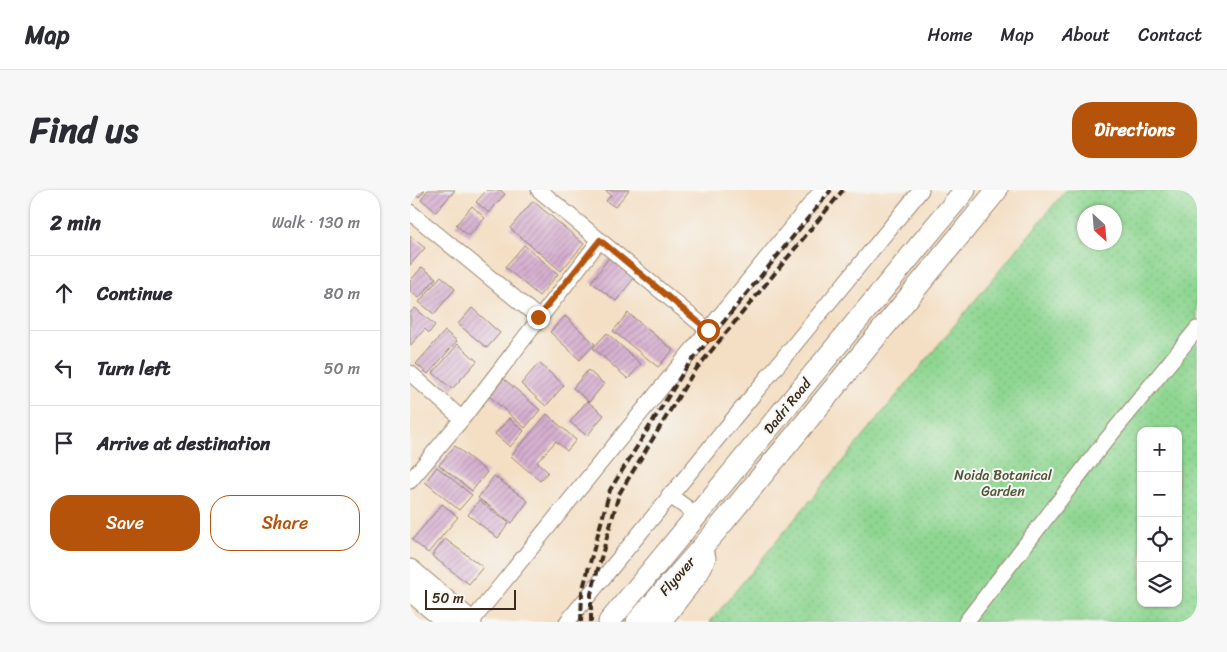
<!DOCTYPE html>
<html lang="en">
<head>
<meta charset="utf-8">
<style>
	:root { --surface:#fff; --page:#f7f7f7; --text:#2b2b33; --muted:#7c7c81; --line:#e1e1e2; --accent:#b45309 }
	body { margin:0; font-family:Sriracha,sans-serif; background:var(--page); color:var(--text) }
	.controls { position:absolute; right:15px; bottom:15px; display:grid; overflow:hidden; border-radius:10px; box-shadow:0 1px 4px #0004 }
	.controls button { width:45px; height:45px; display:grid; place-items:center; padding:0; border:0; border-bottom:1px solid var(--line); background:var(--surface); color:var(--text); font:25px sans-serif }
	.compass { position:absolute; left:667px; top:15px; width:45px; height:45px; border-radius:50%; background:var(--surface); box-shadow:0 1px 4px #0004; rotate:154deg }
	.scale { position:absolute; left:15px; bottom:12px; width:91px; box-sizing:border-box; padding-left:5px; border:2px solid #3b2a1e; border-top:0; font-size:14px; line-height:18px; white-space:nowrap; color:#3b2a1e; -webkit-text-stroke:4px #f6f6f2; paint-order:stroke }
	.stop { position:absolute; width:15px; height:15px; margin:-11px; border:4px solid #b45309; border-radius:50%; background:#fff }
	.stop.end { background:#b45309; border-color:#fff; box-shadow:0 1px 5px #0008 }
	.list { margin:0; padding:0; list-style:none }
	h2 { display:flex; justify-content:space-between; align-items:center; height:65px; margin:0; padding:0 20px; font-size:21px }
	h2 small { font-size:16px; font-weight:400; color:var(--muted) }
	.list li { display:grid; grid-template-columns:32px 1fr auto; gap:15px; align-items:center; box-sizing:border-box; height:75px; padding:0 20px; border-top:1px solid var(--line) }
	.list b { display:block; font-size:19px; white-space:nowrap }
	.list em { font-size:16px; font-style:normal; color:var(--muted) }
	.actions { display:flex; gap:10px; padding:15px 20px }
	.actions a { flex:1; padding:11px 0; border:1px solid var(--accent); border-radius:20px; text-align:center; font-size:18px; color:var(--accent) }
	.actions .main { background:var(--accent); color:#fff }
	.icon { flex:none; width:28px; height:28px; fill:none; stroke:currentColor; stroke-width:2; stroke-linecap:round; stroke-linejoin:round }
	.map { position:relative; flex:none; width:787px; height:432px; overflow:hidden; border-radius:20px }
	header { display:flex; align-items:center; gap:30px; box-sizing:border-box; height:70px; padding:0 25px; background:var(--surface); border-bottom:1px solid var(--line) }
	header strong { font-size:24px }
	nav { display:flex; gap:28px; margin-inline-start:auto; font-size:18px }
	.intro { display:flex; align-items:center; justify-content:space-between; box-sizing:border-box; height:120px; padding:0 30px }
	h1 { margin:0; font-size:35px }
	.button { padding:12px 22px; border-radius:20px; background:var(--accent); color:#fff; font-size:18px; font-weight:700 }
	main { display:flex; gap:30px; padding:0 30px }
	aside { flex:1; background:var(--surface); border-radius:20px; box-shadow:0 1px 4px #0004 }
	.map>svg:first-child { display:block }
	.green { fill:url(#green-dots); stroke:#648058; fill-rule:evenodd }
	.building { fill:url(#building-hatch) }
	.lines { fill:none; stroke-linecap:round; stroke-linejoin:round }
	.street-casing { stroke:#988471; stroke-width:17 }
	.secondary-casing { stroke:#988471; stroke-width:23 }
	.street { stroke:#fff; stroke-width:15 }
	.secondary { stroke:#fff; stroke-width:21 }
	.rail { stroke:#3b2a1e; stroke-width:4; stroke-dasharray:8 4; stroke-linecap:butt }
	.route { stroke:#b45309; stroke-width:6 }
	.labels { text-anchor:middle; stroke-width:4; stroke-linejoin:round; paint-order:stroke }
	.street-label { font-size:14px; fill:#3b2a1e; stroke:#f6f6f2 }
	.park-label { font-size:14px; fill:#50553b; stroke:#f6f6f2 }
</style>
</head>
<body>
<header>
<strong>Map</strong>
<nav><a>Home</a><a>Map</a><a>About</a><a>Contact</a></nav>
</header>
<div class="intro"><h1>Find us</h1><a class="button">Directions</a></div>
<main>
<aside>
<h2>2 min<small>Walk · 130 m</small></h2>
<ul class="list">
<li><svg class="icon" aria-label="ahead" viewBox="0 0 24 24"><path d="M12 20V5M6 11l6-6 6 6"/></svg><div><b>Continue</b></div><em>80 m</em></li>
<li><svg class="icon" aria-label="left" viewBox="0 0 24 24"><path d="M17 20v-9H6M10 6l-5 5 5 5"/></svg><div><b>Turn left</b></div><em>50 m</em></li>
<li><svg class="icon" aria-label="arrive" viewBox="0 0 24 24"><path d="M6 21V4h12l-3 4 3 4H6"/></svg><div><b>Arrive at destination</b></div></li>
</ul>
<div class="actions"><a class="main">Save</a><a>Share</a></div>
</aside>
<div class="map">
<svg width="787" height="432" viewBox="0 0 787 432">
	<defs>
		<pattern id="green-dots" width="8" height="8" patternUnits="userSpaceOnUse" patternTransform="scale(1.25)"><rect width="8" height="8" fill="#8ed691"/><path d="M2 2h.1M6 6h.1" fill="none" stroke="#7bb87d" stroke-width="1.8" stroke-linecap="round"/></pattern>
		<pattern id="building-hatch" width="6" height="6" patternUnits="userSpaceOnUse" patternTransform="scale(1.25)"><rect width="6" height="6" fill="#d5adcf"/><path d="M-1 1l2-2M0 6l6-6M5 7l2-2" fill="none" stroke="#ae8da7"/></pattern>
	</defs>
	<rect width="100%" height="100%" fill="#f6f6f2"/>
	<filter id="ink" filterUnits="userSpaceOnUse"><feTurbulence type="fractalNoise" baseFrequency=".02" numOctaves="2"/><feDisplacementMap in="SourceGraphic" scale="10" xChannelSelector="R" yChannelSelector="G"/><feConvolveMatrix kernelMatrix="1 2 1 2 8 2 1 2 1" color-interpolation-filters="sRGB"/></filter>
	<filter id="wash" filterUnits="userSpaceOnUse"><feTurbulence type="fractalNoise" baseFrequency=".0096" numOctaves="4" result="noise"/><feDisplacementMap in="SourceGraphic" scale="20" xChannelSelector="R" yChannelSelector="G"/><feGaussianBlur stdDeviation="1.12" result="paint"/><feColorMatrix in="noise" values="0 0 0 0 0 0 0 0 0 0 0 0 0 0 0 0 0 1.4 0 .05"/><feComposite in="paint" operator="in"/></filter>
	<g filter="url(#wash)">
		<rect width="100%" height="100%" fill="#f4dfc4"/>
		<path class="green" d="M656,0H787V432H300ZM674,22H704V52H674ZM731,241H768V413H731Z"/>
		<g id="blocks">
			<path class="building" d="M1,0H15L9,7Z
				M18,0H45L26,22L11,9Z
				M77,0H90L95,4L79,23L66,12Z
				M195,0H219L205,17L196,11L201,5Z
				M123,11L174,54L151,81L100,38Z
				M62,16L75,28L59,46L46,35Z
				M0,46L15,58L0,75Z
				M114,55L148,84L129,106L95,77Z
				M199,68L224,88L206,111L181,92Z
				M12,77L26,88L9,108L0,101V91Z
				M31,86L45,99L24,124L9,112Z
				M5,118L25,135L19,143L15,139L0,156V123Z
				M62,118L90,143L77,158L48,134Z
				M218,123L263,160L248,177L203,141Z
				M155,126L185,154L170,170L140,142Z
				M35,141L47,151L18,184L6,174Z
				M197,143L231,174L218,189L183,158Z
				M48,154L67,171L42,199L23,183Z
				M129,173L154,195L136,216L111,194Z
				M178,180L194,194L179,212L163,198Z
				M94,189L130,220L115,238L79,206Z
				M177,211L194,225L177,246L160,232Z
				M137,224L166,250L157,261L146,251L127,272L138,282L130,291L101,266Z
				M99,228L114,241L100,257L85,244Z
				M45,256L77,282L62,301L29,275Z
				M27,277L62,305L49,320L15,292Z
				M84,286L118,311L102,333L68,308Z
				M69,311L99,333L88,348L58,325Z
				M32,314L48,327L18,363L2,350Z
				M35,349L73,377L59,394L22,366Z"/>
		</g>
	</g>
	<g filter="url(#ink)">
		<use href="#blocks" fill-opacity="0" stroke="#988471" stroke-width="1"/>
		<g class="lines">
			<g class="street-casing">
				<path id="street" d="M129,0L298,140
					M0,22L128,127
					M0,183L52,229
					M0,291L52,229L190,50
					M259,305L287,325
					M61,432L412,0
					M157,432L511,0
					M556,432L689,259L787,139"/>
			</g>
			<g class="secondary-casing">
				<path id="secondary" d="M0,380L61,432
					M0,400L38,432
					M199,432L555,0
					M227,432L307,340L587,0
					M250,432L288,383L295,368"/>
			</g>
			<use href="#street" class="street"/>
			<use href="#secondary" class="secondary"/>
			<path class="rail" d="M171,432L172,402L200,300L276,178L421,0
				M181,432V404L209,304L283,183L433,0"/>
		</g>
	</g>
	<g class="lines" filter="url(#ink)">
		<path class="route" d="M128,127L190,50L298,140"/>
	</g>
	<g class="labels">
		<g class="street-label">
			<text transform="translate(377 216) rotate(-51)" y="5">Dadri Road</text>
			<text transform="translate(267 386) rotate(-49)" y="5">Flyover</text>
		</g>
		<g class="park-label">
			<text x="593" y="290">Noida Botanical<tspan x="593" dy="16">Garden</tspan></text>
		</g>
	</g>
</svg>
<div class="controls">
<button>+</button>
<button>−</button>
<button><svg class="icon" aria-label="locate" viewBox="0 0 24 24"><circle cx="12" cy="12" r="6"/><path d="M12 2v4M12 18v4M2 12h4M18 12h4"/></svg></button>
<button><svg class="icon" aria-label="layers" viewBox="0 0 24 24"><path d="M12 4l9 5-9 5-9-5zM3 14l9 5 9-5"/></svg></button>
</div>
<svg class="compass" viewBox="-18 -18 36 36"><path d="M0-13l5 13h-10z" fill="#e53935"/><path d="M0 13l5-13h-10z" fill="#7c7c81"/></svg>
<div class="scale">50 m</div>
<div class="stop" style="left:298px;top:140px"></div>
<div class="stop end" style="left:128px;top:127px"></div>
</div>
</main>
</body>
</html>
